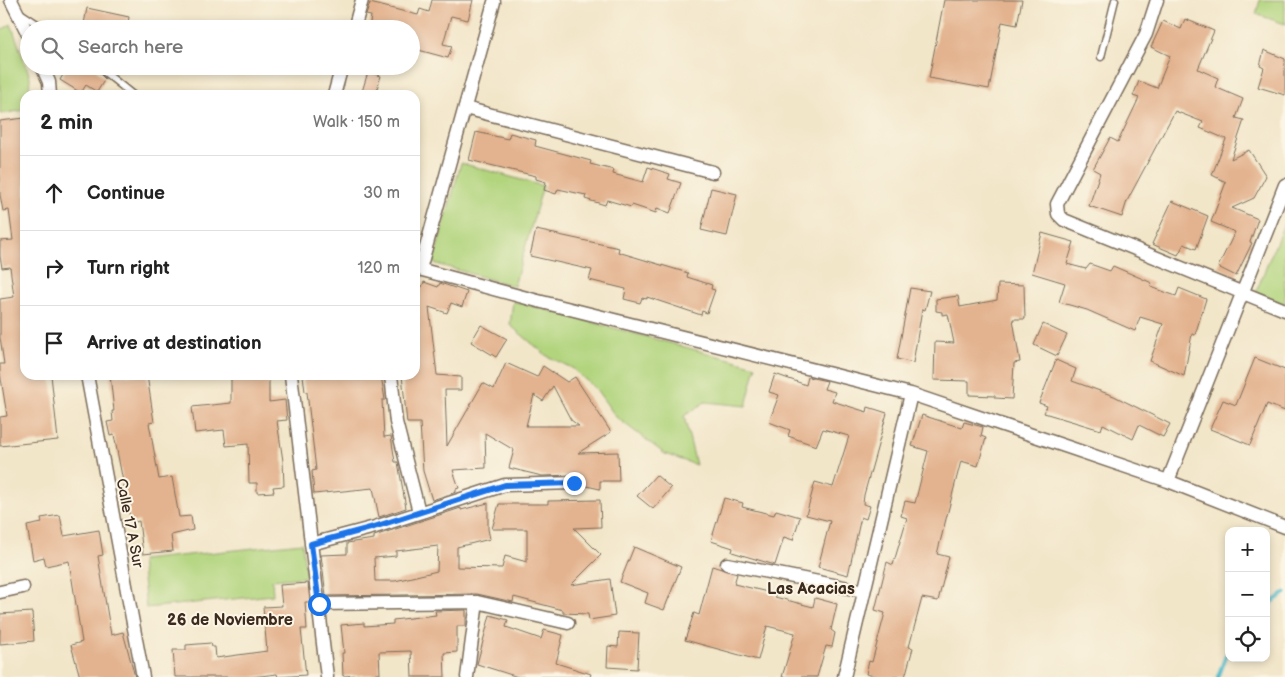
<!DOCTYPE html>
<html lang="en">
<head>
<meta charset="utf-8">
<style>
	:root { --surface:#fff; --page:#f6f6f6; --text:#222; --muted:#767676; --line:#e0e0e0 }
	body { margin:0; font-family:"Balsamiq Sans",sans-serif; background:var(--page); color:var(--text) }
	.controls { position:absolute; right:15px; bottom:15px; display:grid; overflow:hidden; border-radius:10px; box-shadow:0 2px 8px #0003 }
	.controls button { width:45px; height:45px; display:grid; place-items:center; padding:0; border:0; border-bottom:1px solid var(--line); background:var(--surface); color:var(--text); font:25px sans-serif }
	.stop { position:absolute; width:15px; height:15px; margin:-11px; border:4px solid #1a73e8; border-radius:50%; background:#fff }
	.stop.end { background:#1a73e8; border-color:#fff; box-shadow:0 1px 5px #0008 }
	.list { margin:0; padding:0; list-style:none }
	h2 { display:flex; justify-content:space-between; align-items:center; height:65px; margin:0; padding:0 20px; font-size:21px }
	h2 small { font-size:16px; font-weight:400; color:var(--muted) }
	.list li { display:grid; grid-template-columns:32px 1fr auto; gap:15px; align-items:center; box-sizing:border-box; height:75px; padding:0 20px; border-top:1px solid var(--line) }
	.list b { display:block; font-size:19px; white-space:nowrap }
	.list em { font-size:16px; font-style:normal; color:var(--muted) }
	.icon { flex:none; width:28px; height:28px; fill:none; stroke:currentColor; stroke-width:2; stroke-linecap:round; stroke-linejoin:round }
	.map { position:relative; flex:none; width:1285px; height:677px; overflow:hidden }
	.search { position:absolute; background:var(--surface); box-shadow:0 2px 8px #0003; left:20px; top:20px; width:400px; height:55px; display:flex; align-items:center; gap:12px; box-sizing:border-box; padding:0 18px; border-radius:28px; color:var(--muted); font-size:19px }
	.panel { position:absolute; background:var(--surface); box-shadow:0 2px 8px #0003; left:20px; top:90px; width:400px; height:290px; border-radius:15px }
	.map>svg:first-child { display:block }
	.green { fill:#b1d47d; stroke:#767f4e }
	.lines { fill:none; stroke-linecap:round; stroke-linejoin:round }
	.stream { stroke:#4eb9cb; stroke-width:4.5 }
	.building { fill:#e3b28e; fill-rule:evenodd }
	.lane-casing { stroke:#7b6c5a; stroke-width:9 }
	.street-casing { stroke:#7b6c5a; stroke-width:15 }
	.lane { stroke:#fff; stroke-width:6 }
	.street { stroke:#fff; stroke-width:12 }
	.route { stroke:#1a73e8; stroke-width:6 }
	.labels { text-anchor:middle; stroke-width:4; stroke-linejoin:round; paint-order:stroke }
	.street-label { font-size:15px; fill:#3b2a1e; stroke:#fcf5e5 }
	.neighbourhood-label { font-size:16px; font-weight:bold; fill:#3b2a1e; stroke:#fcf5e5 }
</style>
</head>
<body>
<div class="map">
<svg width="1285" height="677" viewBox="0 0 1285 677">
	<rect width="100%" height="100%" fill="#fcf5e5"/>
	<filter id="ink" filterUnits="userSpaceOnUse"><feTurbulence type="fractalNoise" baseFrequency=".02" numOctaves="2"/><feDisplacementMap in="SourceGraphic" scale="10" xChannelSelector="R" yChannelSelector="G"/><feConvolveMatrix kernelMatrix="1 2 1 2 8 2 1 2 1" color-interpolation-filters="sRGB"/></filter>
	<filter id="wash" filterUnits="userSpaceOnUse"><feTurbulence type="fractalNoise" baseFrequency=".0096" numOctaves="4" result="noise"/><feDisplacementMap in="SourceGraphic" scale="20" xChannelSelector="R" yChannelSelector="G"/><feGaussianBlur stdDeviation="1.12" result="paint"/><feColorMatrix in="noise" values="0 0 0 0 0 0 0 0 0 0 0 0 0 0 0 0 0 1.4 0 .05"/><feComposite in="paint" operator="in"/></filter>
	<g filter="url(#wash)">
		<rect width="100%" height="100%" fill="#f2e6c9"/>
		<path class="green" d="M1260,0H1285V24L1256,14Z
			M11,24L30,77L29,95H25V110L0,114V31Z
			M461,163L543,186L514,286L433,263Z
			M1285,221V304L1256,292Z
			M513,301L756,366L746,406L705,402L684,416L696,465L665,454L616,417L596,389L572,368L547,356L510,325Z
			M302,543L306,577L272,580L273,595L146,608L141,560Z"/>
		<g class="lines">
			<path class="stream" d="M1266,606L1285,593
				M1218,677L1229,648"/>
		</g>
		<g id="blocks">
			<path class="building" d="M432,0H473L468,20L451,16L443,44L452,46L448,58L411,48V29H369L371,16L366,15L370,3L418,15L420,9L429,12Z
				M944,0H1022L1017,25L1002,22L989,89L929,78Z
				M87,8L129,17L127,29H83Z
				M1185,19L1214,31L1198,69L1218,78L1215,87L1243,99L1236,118L1244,120L1231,159L1249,150L1266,176L1254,198L1232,208L1258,219L1250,242L1252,243L1236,276L1218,267L1235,232L1211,222L1226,182L1212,175L1226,139L1200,128L1203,122L1175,111L1127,201L1122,217L1089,206L1100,173L1093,169L1110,138L1118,142L1139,98L1133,96L1139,81L1157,88L1170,56L1151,47L1163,21L1181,29Z
				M1264,50L1285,59V95L1258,87L1264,68L1260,66Z
				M68,66H92L105,79L97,92L86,85L81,93L60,80Z
				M368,72L381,76L375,95H361Z
				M25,118V375H51L58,440L0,446V417L7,416L0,372V364H4L0,337V299L14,297L10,267L2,268L0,256V241L13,240L9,210L3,211L0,195V121Z
				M476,132L508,139L510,133L536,140L535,146L591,161L590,164L614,170L613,174L643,182L648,167L670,174L668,179L681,183L670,213L657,208L656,213L632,205L631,207L607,200L605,205L585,199L586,195L558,189L556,194L544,190L546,182L536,179V176L469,160Z
				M711,188L737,194L727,236L701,230Z
				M1172,201L1208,216L1196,249L1184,244L1178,255L1152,244Z
				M536,230L619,248L618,252L688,273L687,277L712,285L711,289L715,290L707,313L702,311L701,315L647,297V299L642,298L640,303L624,299L626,289L589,280L592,270L530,256Z
				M1042,233L1074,242L1067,264L1086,269L1090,264L1110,271L1113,266L1152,283L1151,287L1176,296L1179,288L1206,299L1195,335L1192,334L1184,376L1150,361L1163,324L1140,317L1135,331L1087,310L1059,302L1065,283L1032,273Z
				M424,282L438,287L440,283L467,292L462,307L451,303L447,313L429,307L437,375L461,377V390H445L447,446L483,383L494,389L506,363L537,377L543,366L567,382L575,377L611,432L578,453L618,452L619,481H600V489L582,485L581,478L574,475L542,476L509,468L514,450L485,433L486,468L453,470L459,488L456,489V492L432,500L423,471L420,423H407L402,375H415V295L418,285L422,287ZM553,386L571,420L579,426H526L534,395L543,401Z
				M998,284L1024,285L1025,319H1013L1020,362L1014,363L1012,399L995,398V396L969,395V381L934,380L935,342L954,343L948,314L942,315V312L936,311V299L958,296L960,307L997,300Z
				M910,288L930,291L925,310L922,309L913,363L897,359Z
				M1043,324L1067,335L1057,356L1034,345Z
				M481,325L507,339L496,357L471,342Z
				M1255,358L1285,370V411L1267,404L1250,445L1210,429L1223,400L1236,405Z
				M1056,360L1076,369L1072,381L1114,396L1170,424L1163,437L1139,425L1133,439L1103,424L1101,430L1044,413L1047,406L1039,403Z
				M775,374L806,385L808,377L827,381L824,389L835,392L832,401L867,412L868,407L887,413L864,495L863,504L870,506L866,519L861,517L848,575L818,567L830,521L806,515L815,482L833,487L849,436L823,429L816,446L788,436L790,430L769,422L779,395L769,392Z
				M110,375H147L154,422L149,423L159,479L172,477L179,517L191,516L193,530L171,535L173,551L143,554L139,521L131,523L114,435L110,436L107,422L113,421L112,411H114Z
				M231,375H269V402L285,400L287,420L277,421L283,461L284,486L273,487L274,492L257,493V483H249L248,444L226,446L224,430L195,433L192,407L231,403Z
				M303,375H381L385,400H382L384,437L391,436L395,462H398L406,508L379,517L373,488L314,494L312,471L316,470L307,392H305Z
				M922,415L962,428L964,422L983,427L981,436L986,438L978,466L961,461L937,554L949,557L938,601L922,598L909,647L913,648L905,677H879L866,674L869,661L872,662L885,613L875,610L887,562L893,565L907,518L901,516L905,501L915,503L928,451L912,446Z
				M656,475L671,488L653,509L637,496Z
				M724,498L743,503L742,507L774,515L776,510L800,517L793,540L784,537L775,565L732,552L733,548L711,541Z
				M600,500L601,527L574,528L601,555L571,585L610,579L615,616L589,620L588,614L563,613V610L514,597L513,602L477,594L326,596L321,555L347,554V543L374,539V536L461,508V510L488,503V529L490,539L457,547V567L502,568L505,556L527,562V529H492L499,504H548V501ZM438,546L437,571L395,581H375L374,558L396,556V551Z
				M60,515L64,536L99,530L103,555L98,556L111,635L123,632L135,677H80L71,645L82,642L69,561L46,566L44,557L33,560L27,526L42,523L41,518Z
				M634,547L681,567L664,610L645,603L648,593L620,582Z
				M712,566L737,574L734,584L776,594L775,597L813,607L815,598L837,604L831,630L835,633L832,647L826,646L817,677H782L795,633L767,626L758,660L685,640L694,613L699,615Z
				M308,583L310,602H305L307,629H301L306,675L278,677L277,674L252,677H175L173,650H186V645L211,643L212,647H215L216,658L267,651L263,607L282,606L280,585Z
				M466,610V626H457V652L444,653L445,677H412L411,651L379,652L380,674L343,676L342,653H344L341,625L364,623V626L393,624V620L436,615L435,611Z
				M32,612L34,641L0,644V614Z
				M490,615L508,620L506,627L541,639L544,630L563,635L556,663L591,674L590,677H518L477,664Z
				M619,632L639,633L637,669L607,667L608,646L618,647Z"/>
		</g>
	</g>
	<g filter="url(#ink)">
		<use href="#blocks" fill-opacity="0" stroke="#7b6c5a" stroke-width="1"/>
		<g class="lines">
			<g class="lane-casing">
				<path id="lane" d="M19,12L45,29
					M1101,57L1115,0
					M97,66L133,95"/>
			</g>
			<g class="street-casing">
				<path id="street" d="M11,0L29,36
					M1157,0L1146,34L1057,204L1058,214L1064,220L1285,310
					M354,29L362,0
					M42,66L49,82L50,95
					M334,95L342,66
					M465,108L713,172
					M415,268L538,301L911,394L1168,481L1285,527
					M420,269L494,2
					M87,375L143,677
					M291,375L327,677
					M391,375L396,422L419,512
					M1168,481L1285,185
					M311,544L375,527L505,485L574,483
					M727,564L864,591
					M0,592L23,587
					M319,604L477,602L568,623
					M467,677L477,602
					M844,677L911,394"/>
			</g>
			<use href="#lane" class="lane"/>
			<use href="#street" class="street"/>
		</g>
	</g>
	<g class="lines" filter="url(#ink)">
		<path class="route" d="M319,604L311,544L374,527L505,485L574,483"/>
	</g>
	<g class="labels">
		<g class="street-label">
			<text transform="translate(130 523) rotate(79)" y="5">Calle 17 A Sur</text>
		</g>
		<g class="neighbourhood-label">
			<text x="811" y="594">Las Acacias</text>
			<text x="230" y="625">26 de Noviembre</text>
		</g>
	</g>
</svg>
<div class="controls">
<button>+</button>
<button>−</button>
<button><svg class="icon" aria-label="locate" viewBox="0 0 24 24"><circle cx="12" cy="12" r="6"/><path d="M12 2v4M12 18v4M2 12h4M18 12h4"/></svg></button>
</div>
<div class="stop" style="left:319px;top:604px"></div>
<div class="stop end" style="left:574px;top:483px"></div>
<div class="search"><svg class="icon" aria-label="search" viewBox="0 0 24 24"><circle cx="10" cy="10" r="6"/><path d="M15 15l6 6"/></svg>Search here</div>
<section class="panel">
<h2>2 min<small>Walk · 150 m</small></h2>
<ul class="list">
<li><svg class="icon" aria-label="ahead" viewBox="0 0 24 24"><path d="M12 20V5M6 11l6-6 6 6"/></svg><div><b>Continue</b></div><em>30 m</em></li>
<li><svg class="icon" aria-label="right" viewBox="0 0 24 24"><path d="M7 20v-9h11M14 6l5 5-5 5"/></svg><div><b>Turn right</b></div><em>120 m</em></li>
<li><svg class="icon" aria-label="arrive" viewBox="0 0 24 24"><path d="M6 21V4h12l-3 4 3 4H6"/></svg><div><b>Arrive at destination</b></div></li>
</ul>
</section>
</div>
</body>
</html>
